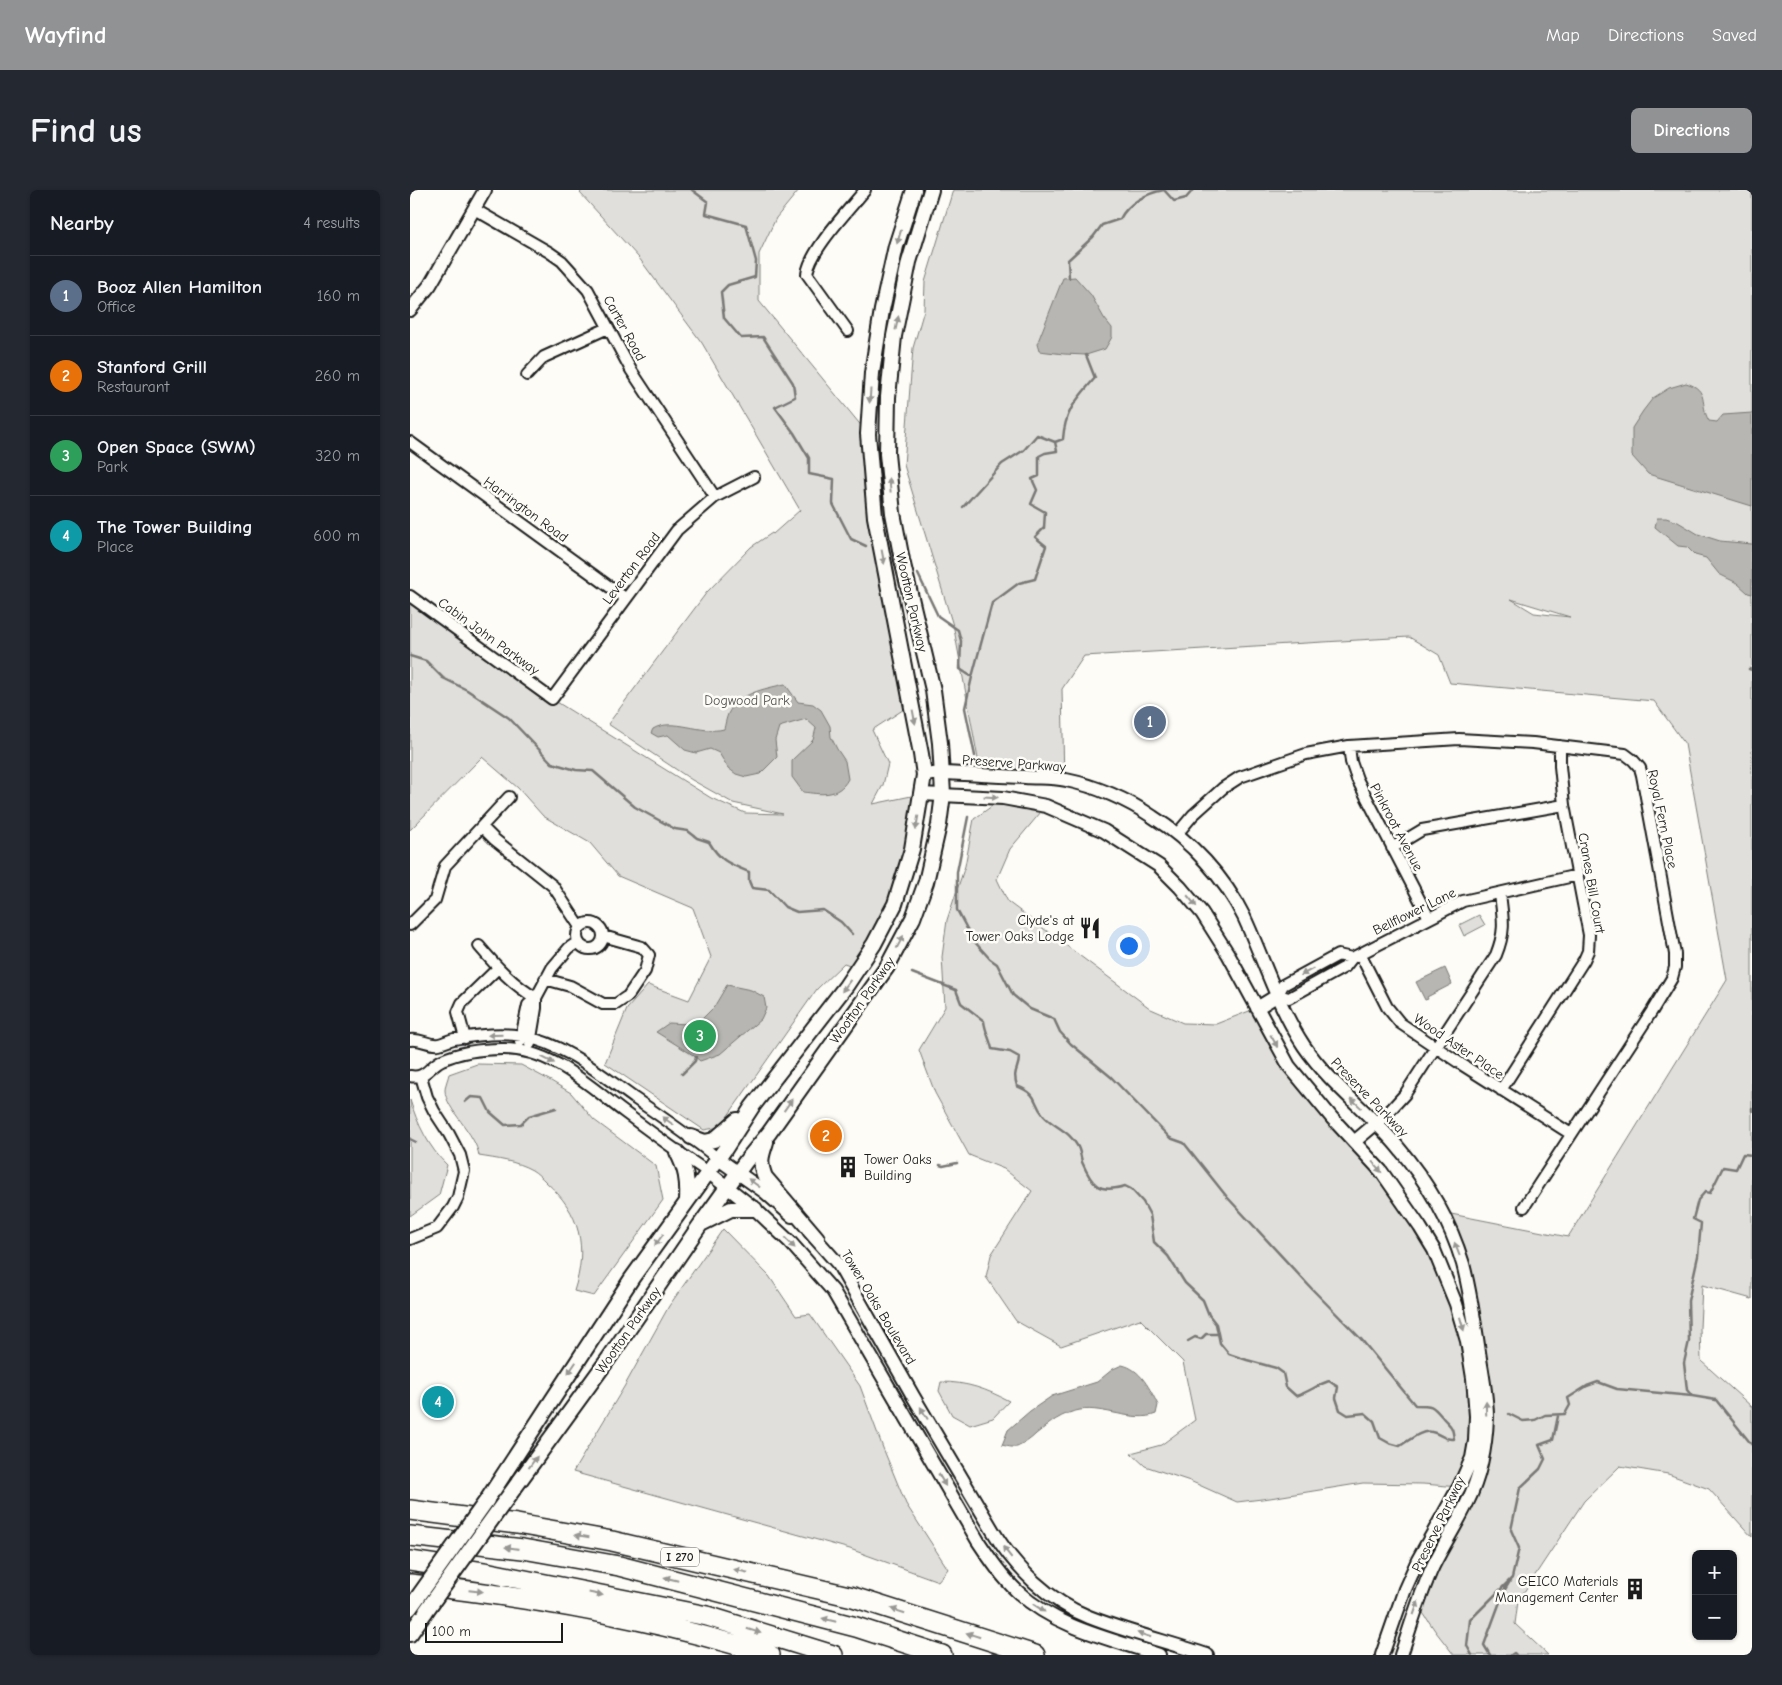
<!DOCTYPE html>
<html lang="en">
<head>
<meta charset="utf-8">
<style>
	:root { --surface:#171b24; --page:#242831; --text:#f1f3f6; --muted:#9ea1a6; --line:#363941; --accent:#919294 }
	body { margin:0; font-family:"Comic Neue",sans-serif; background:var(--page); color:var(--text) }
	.controls { position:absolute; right:15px; bottom:15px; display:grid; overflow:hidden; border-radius:8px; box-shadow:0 1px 4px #0004 }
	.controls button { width:45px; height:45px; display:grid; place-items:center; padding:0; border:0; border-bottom:1px solid var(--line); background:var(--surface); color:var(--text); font:25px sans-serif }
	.scale { position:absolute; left:15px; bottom:12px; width:138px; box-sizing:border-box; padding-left:5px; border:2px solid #1c1c1c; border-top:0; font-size:14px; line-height:18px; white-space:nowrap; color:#1c1c1c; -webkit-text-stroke:4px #fdfcf7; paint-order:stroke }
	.you { position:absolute; left:718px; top:755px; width:18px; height:18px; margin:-12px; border:4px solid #fff; border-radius:50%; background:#1a73e8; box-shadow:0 0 0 8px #1a73e833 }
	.badge { display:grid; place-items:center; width:32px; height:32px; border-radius:50%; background:var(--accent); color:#fff; font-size:16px; font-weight:700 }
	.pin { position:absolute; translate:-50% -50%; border:2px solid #fff; box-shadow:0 1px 5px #0006 }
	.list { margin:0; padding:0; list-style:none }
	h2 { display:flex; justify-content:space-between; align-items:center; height:65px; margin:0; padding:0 20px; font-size:21px }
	h2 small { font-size:16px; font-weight:400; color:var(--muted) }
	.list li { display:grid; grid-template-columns:32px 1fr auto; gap:15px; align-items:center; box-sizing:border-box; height:80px; padding:0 20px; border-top:1px solid var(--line) }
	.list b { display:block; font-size:19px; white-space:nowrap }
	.list p { margin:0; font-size:16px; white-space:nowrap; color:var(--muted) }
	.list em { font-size:16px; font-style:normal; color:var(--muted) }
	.map { position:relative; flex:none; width:1342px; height:1465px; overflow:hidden; border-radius:8px }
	header { display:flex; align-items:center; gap:30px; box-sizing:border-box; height:70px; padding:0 25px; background:var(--accent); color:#fff }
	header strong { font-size:24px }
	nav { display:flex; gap:28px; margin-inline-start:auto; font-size:18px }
	.intro { display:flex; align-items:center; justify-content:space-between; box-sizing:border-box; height:120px; padding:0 30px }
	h1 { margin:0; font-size:35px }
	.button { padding:12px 22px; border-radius:8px; background:var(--accent); color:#fff; font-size:18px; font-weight:700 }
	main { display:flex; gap:30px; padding:0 30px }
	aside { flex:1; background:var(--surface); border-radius:8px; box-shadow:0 1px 4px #0004 }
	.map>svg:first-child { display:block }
	.green { fill:#e0dfdb; stroke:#7e7e7c; fill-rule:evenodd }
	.water { fill:#b7b6b2; stroke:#797876 }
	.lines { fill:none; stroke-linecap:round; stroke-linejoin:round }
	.stream { stroke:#797876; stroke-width:2.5 }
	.minor-casing { stroke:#1c1c1c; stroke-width:14 }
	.tertiary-casing { stroke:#1c1c1c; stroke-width:16 }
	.secondary-casing { stroke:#1c1c1c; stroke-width:18 }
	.motorway-casing { stroke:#1c1c1c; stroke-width:22 }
	.minor { stroke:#fdfcf7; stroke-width:10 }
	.tertiary { stroke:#fdfcf7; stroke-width:12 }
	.secondary { stroke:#fdfcf7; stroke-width:14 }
	.motorway { stroke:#fdfcf7; stroke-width:19 }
	.secondary-bridge-casing { stroke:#1c1c1c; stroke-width:18; stroke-linecap:butt }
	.secondary-bridge { stroke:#fdfcf7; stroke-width:14 }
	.oneway { fill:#989794 }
	.labels { text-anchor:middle; stroke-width:5; stroke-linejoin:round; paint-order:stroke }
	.shield { fill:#fdfcf7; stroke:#605f5e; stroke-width:1 }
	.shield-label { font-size:12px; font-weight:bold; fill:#1c1c1c }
	.street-label { font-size:14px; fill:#1c1c1c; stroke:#fdfcf7 }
	.park-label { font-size:14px; fill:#575655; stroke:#fdfcf7 }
	.poi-label { font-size:14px; fill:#1c1c1c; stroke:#fdfcf7; text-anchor:end }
</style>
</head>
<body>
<header>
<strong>Wayfind</strong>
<nav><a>Map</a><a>Directions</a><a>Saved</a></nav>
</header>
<div class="intro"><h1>Find us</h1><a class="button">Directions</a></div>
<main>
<aside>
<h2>Nearby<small>4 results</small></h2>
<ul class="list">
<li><span class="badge" style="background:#5c6f8a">1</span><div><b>Booz Allen Hamilton</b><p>Office</p></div><em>160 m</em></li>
<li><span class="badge" style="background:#e8710a">2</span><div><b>Stanford Grill</b><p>Restaurant</p></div><em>260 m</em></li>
<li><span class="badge" style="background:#2e9e5b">3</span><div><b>Open Space (SWM)</b><p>Park</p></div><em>320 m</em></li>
<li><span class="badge" style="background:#0f9aa8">4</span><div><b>The Tower Building</b><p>Place</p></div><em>600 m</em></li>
</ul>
</aside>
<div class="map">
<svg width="1342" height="1465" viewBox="0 0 1342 1465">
	<rect width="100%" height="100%" fill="#fdfcf7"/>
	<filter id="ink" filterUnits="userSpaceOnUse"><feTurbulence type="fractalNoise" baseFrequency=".02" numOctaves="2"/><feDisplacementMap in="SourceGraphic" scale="10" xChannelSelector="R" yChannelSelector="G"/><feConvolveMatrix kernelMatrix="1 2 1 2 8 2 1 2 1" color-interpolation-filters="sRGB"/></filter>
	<g filter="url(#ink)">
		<path class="green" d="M173,0H389L366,28L349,64V111L458,244L502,514L462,540L478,574L473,595L463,614L511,604L485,714L448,778L434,773L407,799L310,937L294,940L195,873L217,819L238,795L279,810L301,767L283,718L208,686L180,653L133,626L108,598L72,567L0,640V406L142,509L301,608L335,623L373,624L323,613L282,590L198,534L297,402L341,357L362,343L363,344L390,320L292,153L229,68L170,3Z
			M543,0H1342V1109L1292,1095L1290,1138L1291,1171L1342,1217V1347L1299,1299L1258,1284L1210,1276L1174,1311L1108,1411L1105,1434L1138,1465H1044L1026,1442L1007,1414L1057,1315L1076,1210L1036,1023L1158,1047L1317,790L1275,554L1244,511L1040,493L1029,465L999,447L674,466L652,499L654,590L571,585L544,439L494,275L503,158L514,120L515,92ZM1101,409L1160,427L1124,423Z
			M593,608L636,616L600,659L587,689L598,712L741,819L773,833L806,834L847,818L861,845L1010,1037L1046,1114L1066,1226L1049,1297L1013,1294L953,1293L860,1308L827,1312L780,1291L735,1276L721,1263L751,1255L785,1230L773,1172L730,1129L651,1156L606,1131L576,1087L581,1065L622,1001L594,979L559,965L525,903L509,860L535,817L532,767L537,730L555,676L564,629Z
			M1069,725L1075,735L1054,746L1049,735Z
			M67,874L111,875L141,891L161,903L184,930L246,976L253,1010L184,1106L164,1101C178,1058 171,1023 136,992C132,988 127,983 122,980C106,971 87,969 69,966C66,943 35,919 35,900C35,895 38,889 39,884Z
			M0,910C7,933 19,958 37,975L29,1005L0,1026Z
			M313,1039L359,1086L386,1126L400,1124L450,1196L473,1258L496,1314L538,1379L528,1391L440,1359L163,1282L214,1197L259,1116Z
			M531,1192C557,1192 576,1199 599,1211L583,1228L560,1235L542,1225L529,1201Z"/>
		<path class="water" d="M665,87L681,105L694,128L702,138V147L695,159L676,165L654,164L629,161L627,154L653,88Z
			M1276,193C1300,200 1289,214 1299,231L1307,232L1313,225L1342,223V316L1238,284L1222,266V238L1233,221L1243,208L1259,198Z
			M1247,328H1256L1268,332L1288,344L1310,351L1342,354V404L1338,403L1327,393L1309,384L1296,368L1285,365L1277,357L1268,356L1245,337Z
			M375,494L388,512L403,514L411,520L420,536L421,547L427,559L435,571L438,589C428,608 410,604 393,602L382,587V570L403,550L406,538L396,529L369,537L365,550L367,567L350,584L336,587L326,584L318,578L309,563L300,559L286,563L275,560L258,545L248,547L241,543L243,539C263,527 292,545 314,539C315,535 316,529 318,524C328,503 354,499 375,494Z
			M1035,778L1042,794L1017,807L1018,809L1015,810L1006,792Z
			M317,795L341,800L354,807L356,818L351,829L310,864L290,871L283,865L246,842L259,833L278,834L290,831L304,817Z
			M712,1175C731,1179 740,1199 748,1215L746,1224C724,1233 694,1216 670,1220C652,1223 640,1233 626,1244C621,1249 614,1254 607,1257C603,1258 596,1256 592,1255L598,1240L620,1221L642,1206L687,1192L703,1179Z"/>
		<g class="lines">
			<path class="stream" d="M282,0L298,12L296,24L336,35L346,71L345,87L318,95L311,102L314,128L331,148L353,147L383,193L385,207L365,217L384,243L399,268V284L424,289L423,314L441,349L456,356
				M659,88L658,70L683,47L692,35L710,29C718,13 737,3 754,0L764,11L776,8L783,0
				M553,317L592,274L614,260L627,245L645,252L653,249C655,220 667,209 685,188L676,165
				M508,384L528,426L548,440L551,451L550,479L562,487L555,518L565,566
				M0,466L16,471L33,488L57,500L99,528L142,573L166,580L183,581L225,617L265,639L278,641L287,648L299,652C310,671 320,674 339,682V691L342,698L359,700L375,717L387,722L413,720L431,732L442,744
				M1339,479L1342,480
				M562,487L582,413L609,393L625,389L636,356L625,347L634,338L635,322L621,314L627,300L622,289L629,286V266L635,263L647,261L645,252
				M502,783L546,800L551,813L574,831C575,841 580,849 582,859L600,862L609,867C609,880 602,880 607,896C631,906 621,911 634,926C644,937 660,941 668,957C670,961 671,967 672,972C682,995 688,1004 715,996L721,999L733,1012L740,1025L744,1052L758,1066L775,1093L793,1110L799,1125L806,1134L810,1153L819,1164L837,1170L866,1178L873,1183L876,1197L886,1206C897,1203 907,1195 919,1191L928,1197L926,1208L930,1220L938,1225L955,1223L964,1231L970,1248L979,1253L990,1256C998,1251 1012,1239 1022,1242C1031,1244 1034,1250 1044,1249C1042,1235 1042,1238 1033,1228C1022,1215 1023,1215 1005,1215L951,1149L902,1099L817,1007L774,953L760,948L701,887L661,854L650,842L644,829L620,819L603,805L587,774L580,769L563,750L547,720V682L558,627
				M272,884L285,871L286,867
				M55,912L61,907L73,908L80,922L95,935L111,934L119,926L146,918
				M1342,918V921
				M0,949L6,952
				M530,975L533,976L547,973
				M778,1151L785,1147L791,1149L796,1144H808
				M1282,1206L1277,1200L1274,1173L1279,1151L1278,1111L1288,1066L1291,1033L1283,1029L1288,1010L1295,1002L1300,1003L1313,977L1326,979L1333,964L1342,965
				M1099,1224L1113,1231L1125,1230L1135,1225L1155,1224L1160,1215L1158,1208L1177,1196L1188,1192L1207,1199L1282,1206L1306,1210L1342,1255
				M1062,1465L1057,1456L1060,1430L1102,1388L1109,1358L1101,1340L1110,1298L1130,1279L1135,1269L1129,1255L1143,1250L1148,1226
				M1080,1465L1074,1455L1094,1401L1100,1391
				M1101,1465L1104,1463L1106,1465"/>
			<g class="minor-casing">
				<path id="minor" d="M64,19L139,62L152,71L178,100L221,180L305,307
					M438,141L397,84C400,60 438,21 455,0
					M117,185L134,167L198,138
					M0,252L215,408
					M0,406L142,509L267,340L305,307L344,287
					M939,556L941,572L947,589L1019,728
					M72,637L84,649L143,696L170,737
					M767,644L783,625L813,598L830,587L896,564L939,556L1049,549L1123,553L1215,564L1223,570L1230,578L1232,585L1265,764V777L1262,788L1242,821L1114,1017
					M982,658L1012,640L1154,615
					M167 746a13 13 0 1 1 26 0a13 13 0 1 1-26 0Z
					M0,735L25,710L35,676L99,607
					M69,756C86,776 103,795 126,808
					M950,764L977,817L990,833L1051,874L1161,944
					M942,768L928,765L873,795L868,805L879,808L935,777L942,768L1053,711L1168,685
					M135,789L160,796L193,814H206L218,806L235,781L239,765L232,757L193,746
					M55,848L48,822L52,813L88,778
					M0,850C11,848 19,856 29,854C34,853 39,850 44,849C66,845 90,842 112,846C155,854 189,883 224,908C252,927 281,947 307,968
					M110,852L118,815L126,808L142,778L159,758L168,752
					M120,854L126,818V808
					M0,886C16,889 19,876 32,870C50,862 72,859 92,859C140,858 178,895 214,922C242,943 269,963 298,982
					M1091,900L1174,770L1178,761L1179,745L1154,615L1150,576V556
					M976,925L995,904L1086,765C1096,740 1093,729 1090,704
					M0,1049L27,1038L43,1017L48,1007L54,981L50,965L39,944L24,921L17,907L11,886"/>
			</g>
			<g class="tertiary-casing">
				<path id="tertiary" d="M0,120L20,95L75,0
					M514,585L532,583C559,584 587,586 615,587C628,588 643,587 656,590C686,596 718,610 743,627C780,650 815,688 834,727C854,770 868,817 894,856C920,894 958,921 987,956C1016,990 1040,1031 1053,1074C1060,1101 1065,1134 1069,1162C1072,1183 1077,1205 1077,1227C1076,1256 1070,1287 1057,1313C1047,1334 1034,1354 1023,1376C1010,1404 1001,1435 991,1465
					M511,604L593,608L636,616L694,641L749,676L770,697L792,723L818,764L879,876L922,928L971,981L1010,1037L1024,1060L1046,1114L1057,1151L1063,1188L1066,1226L1065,1251L1062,1268L1049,1297L1008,1370L995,1399L972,1465
					M847,818L868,805
					M944,952L976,925
					M307,968L355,1002L382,1026
					M298,982L345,1019L380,1052L423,1101L568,1351C580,1369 592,1387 608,1402C647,1438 701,1449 749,1465
					M399,1041L429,1075L503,1206L583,1341C605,1378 639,1411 679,1427C717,1442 758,1452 797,1465"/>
			</g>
			<g class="secondary-casing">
				<path id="secondary" d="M281,947L295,952L304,950L327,930
					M356,952C351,967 349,972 355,987L407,1048
					M267,962C276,979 278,991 277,1010
					M293,1033L321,1019H345
					M77,1310L222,1088L315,959L342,917L436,796L464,754L485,714L502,659L514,585L511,564L465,327L458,244L462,183L472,120L486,56L504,0
					M95,1311L199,1168L290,1035L336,971L359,943L477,777L503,728L516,692L529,635L533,604L530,553L523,500L492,370L483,323L477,264L478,207L484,146L499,72L521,0
					M0,1444L16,1421"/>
			</g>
			<g class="motorway-casing">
				<path id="motorway" d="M0,1320L107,1334L202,1351L443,1407L625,1465
					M0,1346L113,1359L209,1376L446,1437L532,1465
					M0,1371L80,1383L297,1426L423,1465
					M0,1394C122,1407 243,1428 360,1465"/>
			</g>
			<use href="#minor" class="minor"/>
			<use href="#tertiary" class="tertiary"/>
			<use href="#secondary" class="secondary"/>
			<use href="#motorway" class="motorway"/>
			<g class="secondary-bridge-casing">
				<path id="secondary-bridge" d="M0,1418L77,1310
					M16,1421L95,1311"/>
			</g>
			<use href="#secondary-bridge" class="secondary-bridge"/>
		</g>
		<defs><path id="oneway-solid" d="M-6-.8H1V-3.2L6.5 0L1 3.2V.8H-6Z" transform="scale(1.25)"/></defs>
		<g class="oneway">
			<use href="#oneway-solid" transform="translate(489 47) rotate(107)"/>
			<use href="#oneway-solid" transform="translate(487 133) rotate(-78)"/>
			<use href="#oneway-solid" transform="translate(460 206) rotate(94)"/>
			<use href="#oneway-solid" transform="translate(480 295) rotate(-95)"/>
			<use href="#oneway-solid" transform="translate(473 367) rotate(79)"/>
			<use href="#oneway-solid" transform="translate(504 527) rotate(79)"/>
			<use href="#oneway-solid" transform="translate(581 607) rotate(4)"/>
			<use href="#oneway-solid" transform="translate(507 633) rotate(100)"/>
			<use href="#oneway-solid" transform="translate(782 711) rotate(50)"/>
			<use href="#oneway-solid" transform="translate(490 752) rotate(-62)"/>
			<use href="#oneway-solid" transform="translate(897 782) rotate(151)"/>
			<use href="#oneway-solid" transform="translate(436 796) rotate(126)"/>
			<use href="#oneway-solid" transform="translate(85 845) rotate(178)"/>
			<use href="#oneway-solid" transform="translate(864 851) rotate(60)"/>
			<use href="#oneway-solid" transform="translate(138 870) rotate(26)"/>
			<use href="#oneway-solid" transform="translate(946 913) rotate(-137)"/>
			<use href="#oneway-solid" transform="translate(378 915) rotate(-55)"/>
			<use href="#oneway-solid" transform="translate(258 931) rotate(-145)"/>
			<use href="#oneway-solid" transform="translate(967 977) rotate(49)"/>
			<use href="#oneway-solid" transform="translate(344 993) rotate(-144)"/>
			<use href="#oneway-solid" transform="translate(249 1050) rotate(126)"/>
			<use href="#oneway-solid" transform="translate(380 1053) rotate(46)"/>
			<use href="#oneway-solid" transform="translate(1047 1059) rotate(-111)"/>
			<use href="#oneway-solid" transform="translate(1052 1134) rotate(74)"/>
			<use href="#oneway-solid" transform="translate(162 1178) rotate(124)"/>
			<use href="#oneway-solid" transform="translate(1076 1218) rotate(-92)"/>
			<use href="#oneway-solid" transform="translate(514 1223) rotate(-121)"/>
			<use href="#oneway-solid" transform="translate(123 1272) rotate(-54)"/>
			<use href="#oneway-solid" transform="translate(532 1290) rotate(60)"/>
			<use href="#oneway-solid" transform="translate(172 1346) rotate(-170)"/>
			<use href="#oneway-solid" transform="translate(102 1358) rotate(-173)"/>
			<use href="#oneway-solid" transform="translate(597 1362) rotate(-128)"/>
			<use href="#oneway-solid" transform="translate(331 1381) rotate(-167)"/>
			<use href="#oneway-solid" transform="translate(261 1389) rotate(-166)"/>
			<use href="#oneway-solid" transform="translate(66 1401) rotate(6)"/>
			<use href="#oneway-solid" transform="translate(186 1404) rotate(11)"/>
			<use href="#oneway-solid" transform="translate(629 1418) rotate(34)"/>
			<use href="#oneway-solid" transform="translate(1006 1418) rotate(-71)"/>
			<use href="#oneway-solid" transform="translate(488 1421) rotate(-162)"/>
			<use href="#oneway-solid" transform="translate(419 1430) rotate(-166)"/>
			<use href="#oneway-solid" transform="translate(344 1441) rotate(17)"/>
			<use href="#oneway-solid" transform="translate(563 1445) rotate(-162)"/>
			<use href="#oneway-solid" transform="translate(734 1445) rotate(-162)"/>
		</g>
	</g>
	<defs>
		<g id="restaurant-bare" transform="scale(1.725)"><path d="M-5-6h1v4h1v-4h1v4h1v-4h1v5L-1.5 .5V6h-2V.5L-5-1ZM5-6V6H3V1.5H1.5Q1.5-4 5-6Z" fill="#1c1c1c" stroke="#fdfcf7" stroke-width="2.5" paint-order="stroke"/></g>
		<g id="building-bare" transform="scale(1.725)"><path d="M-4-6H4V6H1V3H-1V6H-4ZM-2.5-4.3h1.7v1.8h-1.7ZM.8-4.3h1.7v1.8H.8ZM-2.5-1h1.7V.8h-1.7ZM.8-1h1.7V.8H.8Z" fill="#1c1c1c" stroke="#fdfcf7" stroke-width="2.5" paint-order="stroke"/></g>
	</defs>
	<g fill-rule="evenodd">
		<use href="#restaurant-bare" x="680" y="738"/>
		<use href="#building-bare" x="438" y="977"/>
		<use href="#building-bare" x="1225" y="1399"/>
	</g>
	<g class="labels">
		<rect class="shield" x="251" y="1357.5" width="38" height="19" rx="4"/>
		<g class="shield-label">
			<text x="270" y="1371">I 270</text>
		</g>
		<g class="street-label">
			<text transform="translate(215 138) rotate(61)" y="5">Carter Road</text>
			<text transform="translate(116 319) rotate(36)" y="5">Harrington Road</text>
			<text transform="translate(221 378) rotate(-53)" y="5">Leverton Road</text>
			<text transform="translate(502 412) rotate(77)" y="5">Wootton Parkway</text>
			<text transform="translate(79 446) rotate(36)" y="5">Cabin John Parkway</text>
			<text transform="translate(604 573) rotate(4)" y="5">Preserve Parkway</text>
			<text transform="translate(1253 629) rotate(78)" y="5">Royal Fern Place</text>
			<text transform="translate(987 637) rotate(62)" y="5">Pinkroot Avenue</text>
			<text transform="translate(1182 693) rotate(80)" y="5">Cranes Bill Court</text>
			<text transform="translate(1004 721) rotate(-26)" y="5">Bellflower Lane</text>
			<text transform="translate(452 810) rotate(-55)" y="5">Wootton Parkway</text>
			<text transform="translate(1049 856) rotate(34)" y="5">Wood Aster Place</text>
			<text transform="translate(960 907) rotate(46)" y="5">Preserve Parkway</text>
			<text transform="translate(469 1117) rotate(59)" y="5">Tower Oaks Boulevard</text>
			<text transform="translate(218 1140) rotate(-55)" y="5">Wootton Parkway</text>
			<text transform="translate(1028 1334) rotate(-64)" y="5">Preserve Parkway</text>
		</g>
		<g class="park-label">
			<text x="337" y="515">Dogwood Park</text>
		</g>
		<g class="poi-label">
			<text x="664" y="735">Clyde's at<tspan x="664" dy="16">Tower Oaks Lodge</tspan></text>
			<text x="454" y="974" text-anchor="start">Tower Oaks<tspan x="454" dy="16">Building</tspan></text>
			<text x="1208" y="1396">GEICO Materials<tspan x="1208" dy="16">Management Center</tspan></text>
		</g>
	</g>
</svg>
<div class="controls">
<button>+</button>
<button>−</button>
</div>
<div class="scale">100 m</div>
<div class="you"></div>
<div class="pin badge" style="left:740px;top:532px;background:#5c6f8a">1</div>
<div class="pin badge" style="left:416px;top:946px;background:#e8710a">2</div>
<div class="pin badge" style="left:290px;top:846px;background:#2e9e5b">3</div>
<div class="pin badge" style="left:28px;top:1212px;background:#0f9aa8">4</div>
</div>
</main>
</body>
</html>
